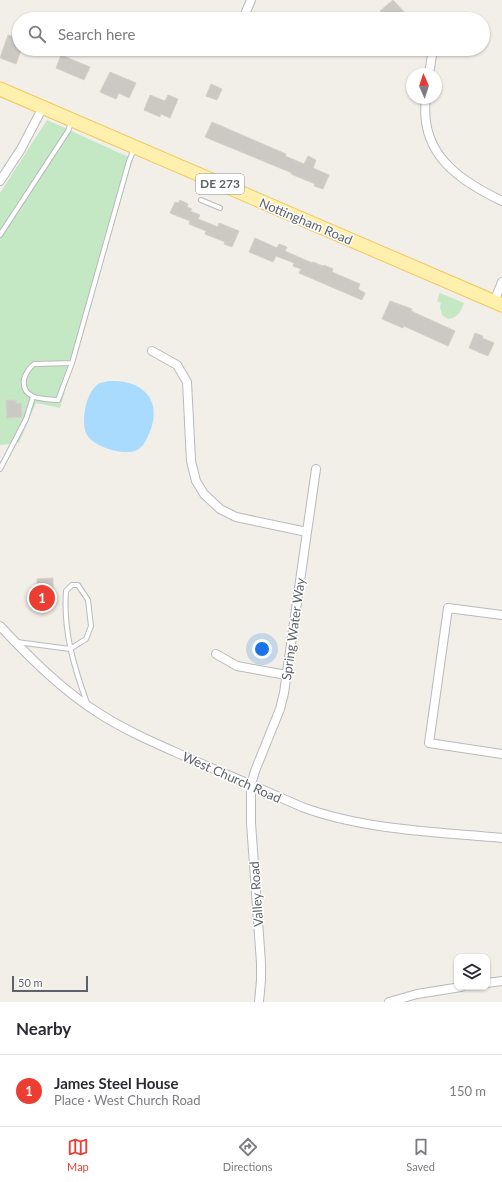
<!DOCTYPE html>
<html lang="en">
<head>
<meta charset="utf-8">
<style>
	:root { --surface:#fff; --page:#f2f2f3; --text:#2b2b33; --muted:#7c7c81; --line:#e1e1e2; --accent:#ec3d32 }
	body { margin:0; font-family:Lato,sans-serif; background:var(--page); color:var(--text) }
	.controls { position:absolute; right:12px; bottom:12px; display:grid; overflow:hidden; border-radius:8px; box-shadow:0 1px 3px #0004 }
	.controls button { width:36px; height:36px; display:grid; place-items:center; padding:0; border:0; border-bottom:1px solid var(--line); background:var(--surface); color:var(--text); font:20px sans-serif }
	.compass { position:absolute; left:406px; top:68px; width:36px; height:36px; border-radius:50%; background:var(--surface); box-shadow:0 1px 3px #0004; rotate:357deg }
	.scale { position:absolute; left:12px; bottom:10px; width:76px; box-sizing:border-box; padding-left:4px; border:2px solid #5f6368; border-top:0; font-size:11px; line-height:14px; white-space:nowrap; color:#5f6368; -webkit-text-stroke:3px #fff; paint-order:stroke }
	.you { position:absolute; left:262px; top:649px; width:14px; height:14px; margin:-10px; border:3px solid #fff; border-radius:50%; background:#1a73e8; box-shadow:0 0 0 6px #1a73e833 }
	.badge { display:grid; place-items:center; width:26px; height:26px; border-radius:50%; background:var(--accent); color:#fff; font-size:13px; font-weight:700 }
	.pin { position:absolute; translate:-50% -50%; border:2px solid #fff; box-shadow:0 1px 4px #0006 }
	.list { margin:0; padding:0; list-style:none }
	h2 { display:flex; justify-content:space-between; align-items:center; height:52px; margin:0; padding:0 16px; font-size:17px }
	h2 small { font-size:13px; font-weight:400; color:var(--muted) }
	.list li { display:grid; grid-template-columns:26px 1fr auto; gap:12px; align-items:center; box-sizing:border-box; height:72px; padding:0 16px; border-top:1px solid var(--line) }
	.list b { display:block; font-size:15px; white-space:nowrap }
	.list p { margin:0; font-size:13px; white-space:nowrap; color:var(--muted) }
	.list em { font-size:13px; font-style:normal; color:var(--muted) }
	.icon { flex:none; width:22px; height:22px; fill:none; stroke:currentColor; stroke-width:2; stroke-linecap:round; stroke-linejoin:round }
	.map { position:relative; flex:none; width:502px; height:1002px; overflow:hidden }
	.search { position:absolute; background:var(--surface); box-shadow:0 1px 3px #0004; left:12px; right:12px; top:12px; height:44px; display:flex; align-items:center; gap:10px; box-sizing:border-box; padding:0 14px; border-radius:22px; color:var(--muted); font-size:15px }
	.sheet { height:124px; background:var(--surface) }
	nav { display:flex; justify-content:space-around; align-items:center; box-sizing:border-box; height:56px; border-top:1px solid var(--line); background:var(--surface); font-size:11px; color:var(--muted) }
	nav a { display:grid; justify-items:center; gap:2px }
	nav .on { color:var(--accent) }
	.map>svg:first-child { display:block }
	.green { fill:#c5e8c4 }
	.water { fill:#a9dbff }
	.building { fill:#ccc9c4; stroke:#d6d0c5 }
	.lines { fill:none; stroke-linecap:round; stroke-linejoin:round }
	.service-casing { stroke:#b8babe; stroke-width:6 }
	.minor-casing { stroke:#b8babe; stroke-width:10 }
	.primary-casing { stroke:#f4c75e; stroke-width:15 }
	.service { stroke:#fff; stroke-width:4 }
	.minor { stroke:#fff; stroke-width:8 }
	.primary { stroke:#fff0ae; stroke-width:13 }
	.labels { text-anchor:middle; stroke-width:3; stroke-linejoin:round; paint-order:stroke }
	.shield { fill:#fff; stroke:#8f9295; stroke-width:1 }
	.shield-label { font-size:12px; font-weight:bold; fill:#5f6368 }
	.street-label { font-size:13px; fill:#5f6368; stroke:#fff }
</style>
</head>
<body>
<div class="map">
<svg width="502" height="1002" viewBox="0 0 502 1002">
	<rect width="100%" height="100%" fill="#f1efe7"/>
	<path class="green" d="M47,120L133,159L60,408L36,403L19,443L0,445V193Z
		M440,293L464,303C461,311 458,318 448,319L442,315L440,307L441,303L437,301Z"/>
	<path class="water" d="M109,381C146,379 165,404 147,438C145,443 141,449 135,451C122,455 92,447 86,433C81,420 86,390 100,383C102,382 106,382 109,381Z"/>
	<path class="building" d="M393,0L407,15L403,19H388L380,11Z
		M8,35L19,39L16,48L21,50L16,64L0,58Z
		M61,55L90,67L84,80L56,68Z
		M110,72L136,83L129,98L119,93L116,99L100,92Z
		M211,84L222,89L217,100L206,96Z
		M150,95L165,101L168,95L178,99L170,118L161,114L160,117L144,110Z
		M212,122L286,154L285,156L304,164L308,156L316,160L313,168L329,175L323,189L314,186L315,184L291,174L292,173L205,137Z
		M180,200L188,204L187,207L192,209L190,211L200,215L198,219L218,227L219,223L239,231L232,247L224,244L225,242L205,234L206,231L189,224L190,221L170,213L175,202L178,203Z
		M255,238L277,248L279,244L287,247L285,251L312,263L313,262L323,266L324,265L333,269L332,272L360,284L358,289L365,293L362,300L299,273L301,269L293,266L294,263L276,256L273,262L249,252Z
		M390,301L412,309L411,311L455,331L448,346L404,326L403,328L382,319Z
		M475,333L483,336L482,338L494,343L488,356L469,348Z
		M6,400H16V404L21,403L22,417L7,418Z
		M53,578V607L31,608L30,590H37V579Z"/>
	<g class="lines">
		<g class="service-casing">
			<path id="service" d="M201,200L220,208
				M0,235L68,131L71,123
				M72,363L58,400C44,399 21,400 24,379C26,373 29,368 34,364L72,363L129,161L134,149
				M0,469L26,419L33,397
				M17,642L70,649L86,639L91,626L88,600L78,585H72L66,591C63,631 74,667 87,703"/>
		</g>
		<g class="minor-casing">
			<path id="minor" d="M243,19L251,0
				M429,74L433,49
				M426,98C419,153 458,180 502,201
				M0,181L21,149L43,107
				M494,302L502,282
				M152,351L177,365L187,382L191,461L196,481L204,494L220,509L236,517L307,532
				M502,615L448,608L429,743L502,754
				M0,626C30,658 63,691 100,714C130,733 162,746 193,760C230,776 266,791 302,807C364,830 437,832 502,838
				M216,654L237,666L286,675
				M487,983L502,981
				M259,1002L261,980V963L251,823V785L255,771L280,709L284,693L316,469
				M389,1002L417,994L461,987"/>
		</g>
		<g class="primary-casing">
			<path id="primary" d="M0,89L502,305"/>
		</g>
		<use href="#service" class="service"/>
		<use href="#minor" class="minor"/>
		<use href="#primary" class="primary"/>
	</g>
	<g class="labels">
		<rect class="shield" x="196" y="174" width="48" height="20" rx="3"/>
		<g class="shield-label">
			<text x="220" y="188">DE 273</text>
		</g>
		<g class="street-label">
			<text transform="translate(306 221) rotate(23)" y="5">Nottingham Road</text>
			<text transform="translate(293 629) rotate(-82)" y="5">Spring Water Way</text>
			<text transform="translate(232 777) rotate(24)" y="5">West Church Road</text>
			<text transform="translate(256 894) rotate(-94)" y="5">Valley Road</text>
		</g>
	</g>
</svg>
<div class="controls">
<button><svg class="icon" aria-label="layers" viewBox="0 0 24 24"><path d="M12 4l9 5-9 5-9-5zM3 14l9 5 9-5"/></svg></button>
</div>
<svg class="compass" viewBox="-18 -18 36 36"><path d="M0-13l5 13h-10z" fill="#e53935"/><path d="M0 13l5-13h-10z" fill="#7c7c81"/></svg>
<div class="scale">50 m</div>
<div class="you"></div>
<div class="pin badge" style="left:42px;top:598px">1</div>
<div class="search"><svg class="icon" aria-label="search" viewBox="0 0 24 24"><circle cx="10" cy="10" r="6"/><path d="M15 15l6 6"/></svg>Search here</div>
</div>
<section class="sheet">
<h2>Nearby<small></small></h2>
<ul class="list">
<li><span class="badge">1</span><div><b>James Steel House</b><p>Place · West Church Road</p></div><em>150 m</em></li>
</ul>
</section>
<nav>
<a class="on"><svg class="icon" aria-label="map" viewBox="0 0 24 24"><path d="M3 6l6-2 6 2 6-2v14l-6 2-6-2-6 2zM9 4v14M15 6v14"/></svg>Map</a>
<a><svg class="icon" aria-label="directions" viewBox="0 0 24 24"><path d="M12 3l9 9-9 9-9-9zM9 14v-3h6M13 9l2 2-2 2"/></svg>Directions</a>
<a><svg class="icon" aria-label="saved" viewBox="0 0 24 24"><path d="M7 4h10v16l-5-4-5 4z"/></svg>Saved</a>
</nav>
</body>
</html>
